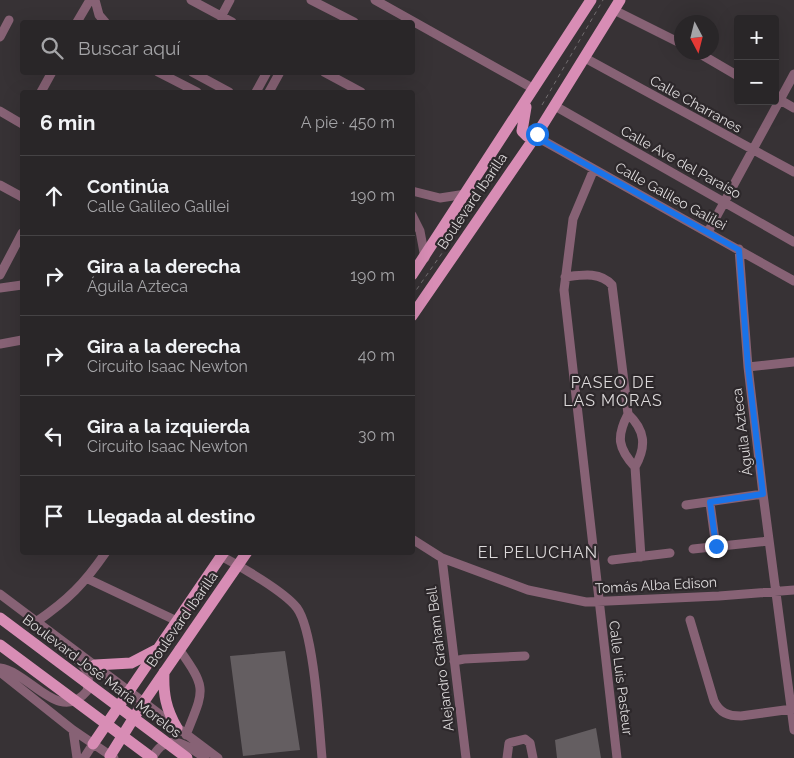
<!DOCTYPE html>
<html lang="es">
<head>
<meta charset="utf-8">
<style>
	:root { --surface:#292628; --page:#353234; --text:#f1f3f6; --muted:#a5a5a8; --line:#454345 }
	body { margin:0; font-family:Raleway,sans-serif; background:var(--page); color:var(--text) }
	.controls { position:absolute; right:15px; top:15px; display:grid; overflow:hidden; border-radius:5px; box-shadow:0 5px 20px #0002 }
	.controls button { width:45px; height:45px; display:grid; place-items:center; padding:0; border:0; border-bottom:1px solid var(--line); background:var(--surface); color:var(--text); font:25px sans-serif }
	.compass { position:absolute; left:674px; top:15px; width:45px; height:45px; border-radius:50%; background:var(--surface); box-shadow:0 5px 20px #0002; rotate:173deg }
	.stop { position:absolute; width:15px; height:15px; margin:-11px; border:4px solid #1a73e8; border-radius:50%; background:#fff }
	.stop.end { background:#1a73e8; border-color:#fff; box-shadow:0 1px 5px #0008 }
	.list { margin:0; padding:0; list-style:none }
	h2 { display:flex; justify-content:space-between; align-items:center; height:65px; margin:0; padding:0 20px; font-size:21px }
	h2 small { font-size:16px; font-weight:400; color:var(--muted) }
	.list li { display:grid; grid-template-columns:32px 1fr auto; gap:15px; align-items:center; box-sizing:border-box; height:80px; padding:0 20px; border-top:1px solid var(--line) }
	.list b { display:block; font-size:19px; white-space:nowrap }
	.list p { margin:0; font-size:16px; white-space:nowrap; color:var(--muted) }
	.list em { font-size:16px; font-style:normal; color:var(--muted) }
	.icon { flex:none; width:28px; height:28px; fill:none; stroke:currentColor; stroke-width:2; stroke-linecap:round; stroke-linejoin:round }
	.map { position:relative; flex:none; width:794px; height:758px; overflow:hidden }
	.search { position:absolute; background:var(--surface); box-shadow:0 5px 20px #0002; left:20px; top:20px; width:395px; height:55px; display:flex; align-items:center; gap:12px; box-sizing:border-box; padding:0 18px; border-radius:5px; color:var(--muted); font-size:19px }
	.panel { position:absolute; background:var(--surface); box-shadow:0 5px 20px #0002; left:20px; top:90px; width:395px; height:465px; border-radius:5px }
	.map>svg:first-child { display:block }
	.building { fill:#645e61 }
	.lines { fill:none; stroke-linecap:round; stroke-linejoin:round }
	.path { stroke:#716d6f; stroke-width:1; stroke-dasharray:4 4; stroke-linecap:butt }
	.minor { stroke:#876275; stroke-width:9 }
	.major { stroke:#d88db5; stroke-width:11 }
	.route { stroke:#1a73e8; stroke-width:6 }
	.labels { text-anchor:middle; stroke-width:4.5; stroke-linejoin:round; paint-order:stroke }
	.street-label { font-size:14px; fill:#dcd9da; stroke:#2d282b }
	.quarter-label { font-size:16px; letter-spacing:1px; fill:#dcd9da; stroke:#2d282b }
</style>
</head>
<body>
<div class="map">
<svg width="794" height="758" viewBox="0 0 794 758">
	<rect width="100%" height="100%" fill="#373235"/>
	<path class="building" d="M285,651L300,750L243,756L230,656Z
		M596,728L601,758H557L555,740Z"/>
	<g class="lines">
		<path class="path" d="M542,105L603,0
			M412,296L452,239"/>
		<path class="minor" d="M95,0L99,15L105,22
			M191,0L232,22
			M311,0L354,22
			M375,0L534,89
			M614,10L682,44
			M221,17L230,0
			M77,22L90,0
			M0,37L9,20
			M697,52L738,76
			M585,58L794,172
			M158,72L197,92
			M192,72L229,92
			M324,72L361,92
			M41,92L52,72
			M256,92L267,72
			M269,92L280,72
			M775,97L794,108
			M555,106L794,242
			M0,111L22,124
			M535,136L794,281
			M594,169L573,219L564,290L617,758
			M0,185L22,197
			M412,191L440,198L466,194
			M412,215L420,231L425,258
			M708,232L794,74
			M739,249L748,367L763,494L794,730
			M0,275L22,233
			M565,277C581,275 600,271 612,285L628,414C616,437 618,448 635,467
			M0,288L22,285
			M0,344L22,340
			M748,367L794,362
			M628,414C645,430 647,446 635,467L641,557
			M710,503L716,547
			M686,505L763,494
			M412,539L442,558L528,590L586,602L719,596L794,590
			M693,549L768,541
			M221,556C240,566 285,592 297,608C314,631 319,725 322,758
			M442,558L466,758
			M612,560L670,553
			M88,579L177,621
			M0,594L218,758
			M690,620L714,701C720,713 728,716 741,716L792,709
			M36,622C68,600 84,584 106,552
			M179,649C208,690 204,689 186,735
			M454,661L464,659L525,656
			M0,668C30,672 59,725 87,691C94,666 74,658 57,644
			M0,672L73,730L114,758
			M73,730L77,758
			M84,758L93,744
			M152,758C167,730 187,745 205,758
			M507,758L509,743L525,739L530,743L533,758"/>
		<path class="major" d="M526,107L522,131L527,136L537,134
			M412,275L591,0
			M412,316L537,134L620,0
			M0,618L187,758
			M0,645L152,758
			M95,665L131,663L156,650
			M164,672C163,694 166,709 177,728
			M93,744L224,552
			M110,756L143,703L247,552"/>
	</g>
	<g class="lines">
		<path class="route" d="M537,134L535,136L739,250L748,367L763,494L710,502L716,546"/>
	</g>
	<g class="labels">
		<g class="street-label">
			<text transform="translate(696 104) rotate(29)" y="5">Calle Charranes</text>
			<text transform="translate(681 162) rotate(29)" y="5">Calle Ave del Paraíso</text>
			<text transform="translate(671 196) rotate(29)" y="5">Calle Galileo Galilei</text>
			<text transform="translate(472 201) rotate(-56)" y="5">Boulevard Ibarilla</text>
			<text transform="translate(742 432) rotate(-97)" y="5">Águila Azteca</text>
			<text transform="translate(656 585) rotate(-3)" y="5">Tomás Alba Edison</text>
			<text transform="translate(182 619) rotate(-55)" y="5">Boulevard Ibarilla</text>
			<text transform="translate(440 659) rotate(-97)" y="5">Alejandro Graham Bell</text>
			<text transform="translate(102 676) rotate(37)" y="5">Boulevard José María Morelos</text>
			<text transform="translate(621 678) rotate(83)" y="5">Calle Luis Pasteur</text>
		</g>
		<g class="quarter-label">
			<text x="613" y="388">PASEO DE<tspan x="613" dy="18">LAS MORAS</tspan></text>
			<text x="538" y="558">EL PELUCHAN</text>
		</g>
	</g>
</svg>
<div class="controls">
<button>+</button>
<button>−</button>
</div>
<svg class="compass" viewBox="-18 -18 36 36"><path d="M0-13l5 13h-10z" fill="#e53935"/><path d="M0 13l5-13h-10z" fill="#a5a5a8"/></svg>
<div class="stop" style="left:537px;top:134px"></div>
<div class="stop end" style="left:716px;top:546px"></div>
<div class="search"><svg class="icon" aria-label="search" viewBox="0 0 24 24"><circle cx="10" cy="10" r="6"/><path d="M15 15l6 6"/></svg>Buscar aquí</div>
<section class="panel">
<h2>6 min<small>A pie · 450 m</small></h2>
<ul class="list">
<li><svg class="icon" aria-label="ahead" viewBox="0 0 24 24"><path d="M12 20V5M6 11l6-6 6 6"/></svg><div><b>Continúa</b><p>Calle Galileo Galilei</p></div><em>190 m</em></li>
<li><svg class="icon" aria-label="right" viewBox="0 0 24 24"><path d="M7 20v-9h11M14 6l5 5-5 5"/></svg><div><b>Gira a la derecha</b><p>Águila Azteca</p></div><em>190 m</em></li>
<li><svg class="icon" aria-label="right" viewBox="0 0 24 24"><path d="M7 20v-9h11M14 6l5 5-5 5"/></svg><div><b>Gira a la derecha</b><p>Circuito Isaac Newton</p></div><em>40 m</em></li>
<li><svg class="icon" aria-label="left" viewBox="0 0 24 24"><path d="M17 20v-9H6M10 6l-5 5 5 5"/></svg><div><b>Gira a la izquierda</b><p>Circuito Isaac Newton</p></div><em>30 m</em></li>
<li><svg class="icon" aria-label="arrive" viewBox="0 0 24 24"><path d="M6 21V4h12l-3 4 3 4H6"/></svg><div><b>Llegada al destino</b></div></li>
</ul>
</section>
</div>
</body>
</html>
